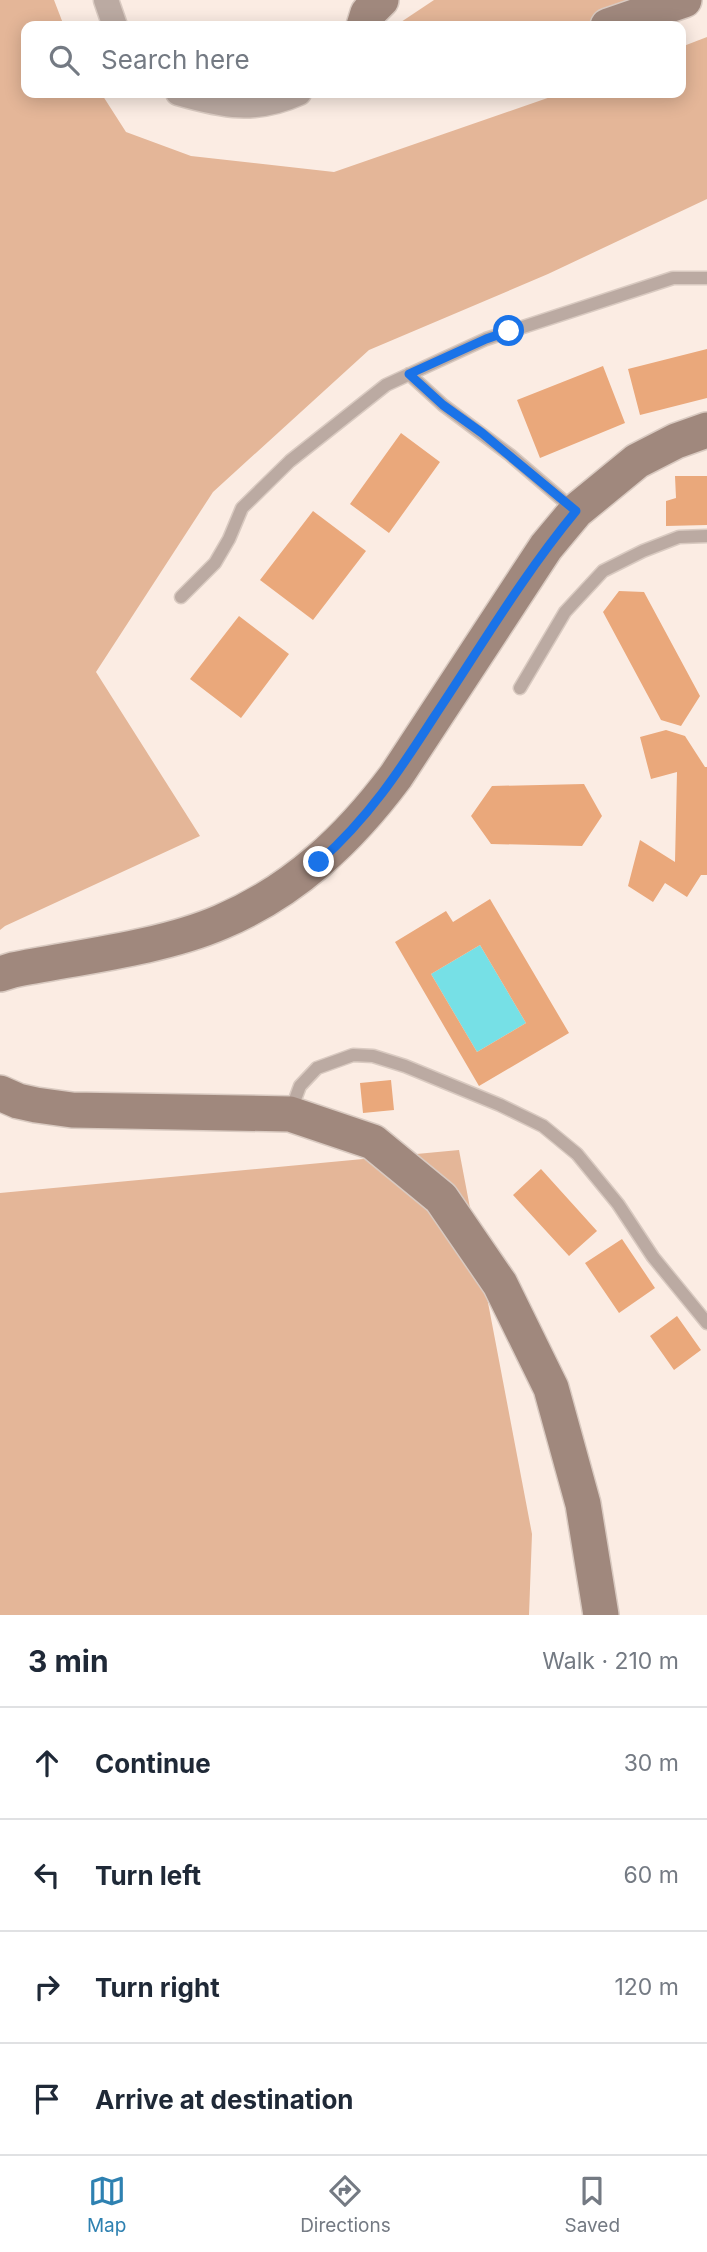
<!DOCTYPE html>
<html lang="en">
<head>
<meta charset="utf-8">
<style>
	:root { --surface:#fff; --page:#f6f6f7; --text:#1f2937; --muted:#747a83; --line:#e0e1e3; --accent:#2e81b1 }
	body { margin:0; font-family:Inter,sans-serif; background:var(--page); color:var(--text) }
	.stop { position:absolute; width:21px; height:21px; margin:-16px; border:5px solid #1a73e8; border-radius:50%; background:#fff }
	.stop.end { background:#1a73e8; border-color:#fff; box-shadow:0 2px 7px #0008 }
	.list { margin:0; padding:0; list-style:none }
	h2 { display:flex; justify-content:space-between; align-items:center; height:91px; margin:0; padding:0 28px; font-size:30px }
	h2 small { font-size:23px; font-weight:400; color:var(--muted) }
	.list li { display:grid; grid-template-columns:46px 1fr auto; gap:21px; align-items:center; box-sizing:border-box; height:112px; padding:0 28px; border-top:2px solid var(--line) }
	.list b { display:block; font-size:26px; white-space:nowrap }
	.list em { font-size:23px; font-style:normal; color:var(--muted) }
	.icon { flex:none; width:38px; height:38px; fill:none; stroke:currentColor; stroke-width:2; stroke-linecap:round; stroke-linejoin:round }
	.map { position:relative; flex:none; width:707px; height:1615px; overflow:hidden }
	.search { position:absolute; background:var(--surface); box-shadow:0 4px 18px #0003; left:21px; right:21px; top:21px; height:77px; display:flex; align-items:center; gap:18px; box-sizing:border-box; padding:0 24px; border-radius:14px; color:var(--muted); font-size:26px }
	.sheet { height:539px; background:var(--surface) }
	nav { display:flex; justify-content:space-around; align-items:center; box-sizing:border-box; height:98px; border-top:2px solid var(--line); background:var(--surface); font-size:19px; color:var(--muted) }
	nav a { display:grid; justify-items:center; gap:4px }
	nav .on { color:var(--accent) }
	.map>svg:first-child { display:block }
	.green { fill:#e4b698 }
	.water { fill:#76e0e6 }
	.building { fill:#eaa87b; fill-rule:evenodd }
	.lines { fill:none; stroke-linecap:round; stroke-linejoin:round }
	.lane-casing { stroke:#d9cac1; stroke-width:15 }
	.street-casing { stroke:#d9cac1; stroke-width:27 }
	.secondary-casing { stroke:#d9cac1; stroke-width:38 }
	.lane { stroke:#bbaaa2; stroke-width:12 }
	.street { stroke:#bbaaa2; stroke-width:24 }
	.secondary { stroke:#a0887d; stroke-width:35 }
	.route { stroke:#1a73e8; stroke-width:9 }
</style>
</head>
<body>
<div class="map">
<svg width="707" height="1615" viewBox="0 0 707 1615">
	<rect width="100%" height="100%" fill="#fbece3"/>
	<path class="green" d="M0,0H54L64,26H26V93H101L126,132L191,156L334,172L562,93H681V47L707,37V199L548,274L369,350L213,492L96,672L200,836L5,926L0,930Z
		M434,0H659L577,26H395Z
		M459,1150L532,1534L529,1615H0V1193Z"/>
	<path class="water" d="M480,945L526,1023L477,1052L431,974Z"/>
	<path class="building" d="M707,349V398L640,415L628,369Z
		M603,366L625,423L540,458L517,400Z
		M401,433L440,462L389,533L350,504Z
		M675,476H707V525L666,526V501L676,498Z
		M313,511L366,551L313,620L260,580Z
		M619,591L644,592L700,696L681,726L661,720L603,612Z
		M239,616L289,654L241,718L190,679Z
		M666,730L685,736L705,767H707V875H701L687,897L665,883L653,902L628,886L640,840L675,862L677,772L651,779L640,737Z
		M584,784L602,816L582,846L491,844L471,816L492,786Z
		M490,899L569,1033L479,1086L395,942L446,911L453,922ZM480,945L526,1023L477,1052L431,974Z
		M391,1080L394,1110L363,1113L360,1083Z
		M541,1169L597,1231L569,1256L513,1195Z
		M622,1239L655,1288L619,1313L585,1263Z
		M677,1316L701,1350L674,1370L650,1336Z"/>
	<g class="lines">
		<g class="lane-casing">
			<path id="lane" d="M409,374L443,405L510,455L573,509
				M181,597L215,563L229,539L242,508L290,461L386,385L486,339L673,278H707
				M520,688L565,612L603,571L643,551L679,537L707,536
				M290,1113L300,1086L317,1068L353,1055L373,1056L405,1066L500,1105L543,1126L577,1154L618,1204L653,1257L707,1323"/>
		</g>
		<g class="street-casing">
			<path id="street" d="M106,0L115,26
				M178,93C223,106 255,113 299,93"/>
		</g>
		<g class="secondary-casing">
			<path id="secondary" d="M364,26L368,13L381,0
				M608,26L684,0
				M0,974L13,970C78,957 161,948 221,922C294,891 349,839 396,776L546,547L576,511L637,461L676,441L707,430
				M0,1093L18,1101L36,1105L72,1110L290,1114L373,1142L441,1198L500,1284L551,1388L583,1504L601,1615"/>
		</g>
		<use href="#lane" class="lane"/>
		<use href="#street" class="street"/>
		<use href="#secondary" class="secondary"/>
	</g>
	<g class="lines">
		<path class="route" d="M319,862C369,817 398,773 434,717C480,648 523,575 576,511L482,433L443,405L409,374L486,339L509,331"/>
	</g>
</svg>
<div class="stop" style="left:509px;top:331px"></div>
<div class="stop end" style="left:319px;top:862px"></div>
<div class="search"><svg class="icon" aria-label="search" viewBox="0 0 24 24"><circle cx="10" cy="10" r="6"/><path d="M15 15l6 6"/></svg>Search here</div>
</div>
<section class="sheet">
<h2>3 min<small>Walk · 210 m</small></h2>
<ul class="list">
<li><svg class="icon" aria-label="ahead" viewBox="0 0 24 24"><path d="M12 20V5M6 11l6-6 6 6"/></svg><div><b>Continue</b></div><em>30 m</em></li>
<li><svg class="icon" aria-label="left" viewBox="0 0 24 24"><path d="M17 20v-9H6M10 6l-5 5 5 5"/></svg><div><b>Turn left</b></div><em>60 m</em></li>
<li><svg class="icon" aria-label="right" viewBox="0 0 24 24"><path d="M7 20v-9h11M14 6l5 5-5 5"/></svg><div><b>Turn right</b></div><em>120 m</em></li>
<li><svg class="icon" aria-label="arrive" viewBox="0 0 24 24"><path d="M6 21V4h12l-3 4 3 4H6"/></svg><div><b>Arrive at destination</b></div></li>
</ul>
</section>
<nav>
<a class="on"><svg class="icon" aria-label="map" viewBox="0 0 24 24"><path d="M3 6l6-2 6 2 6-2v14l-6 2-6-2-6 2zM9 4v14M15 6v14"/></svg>Map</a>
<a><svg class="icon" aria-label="directions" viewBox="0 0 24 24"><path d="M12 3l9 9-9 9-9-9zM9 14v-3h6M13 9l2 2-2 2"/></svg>Directions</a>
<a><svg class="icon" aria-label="saved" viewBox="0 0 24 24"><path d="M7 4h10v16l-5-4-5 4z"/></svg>Saved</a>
</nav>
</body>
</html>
